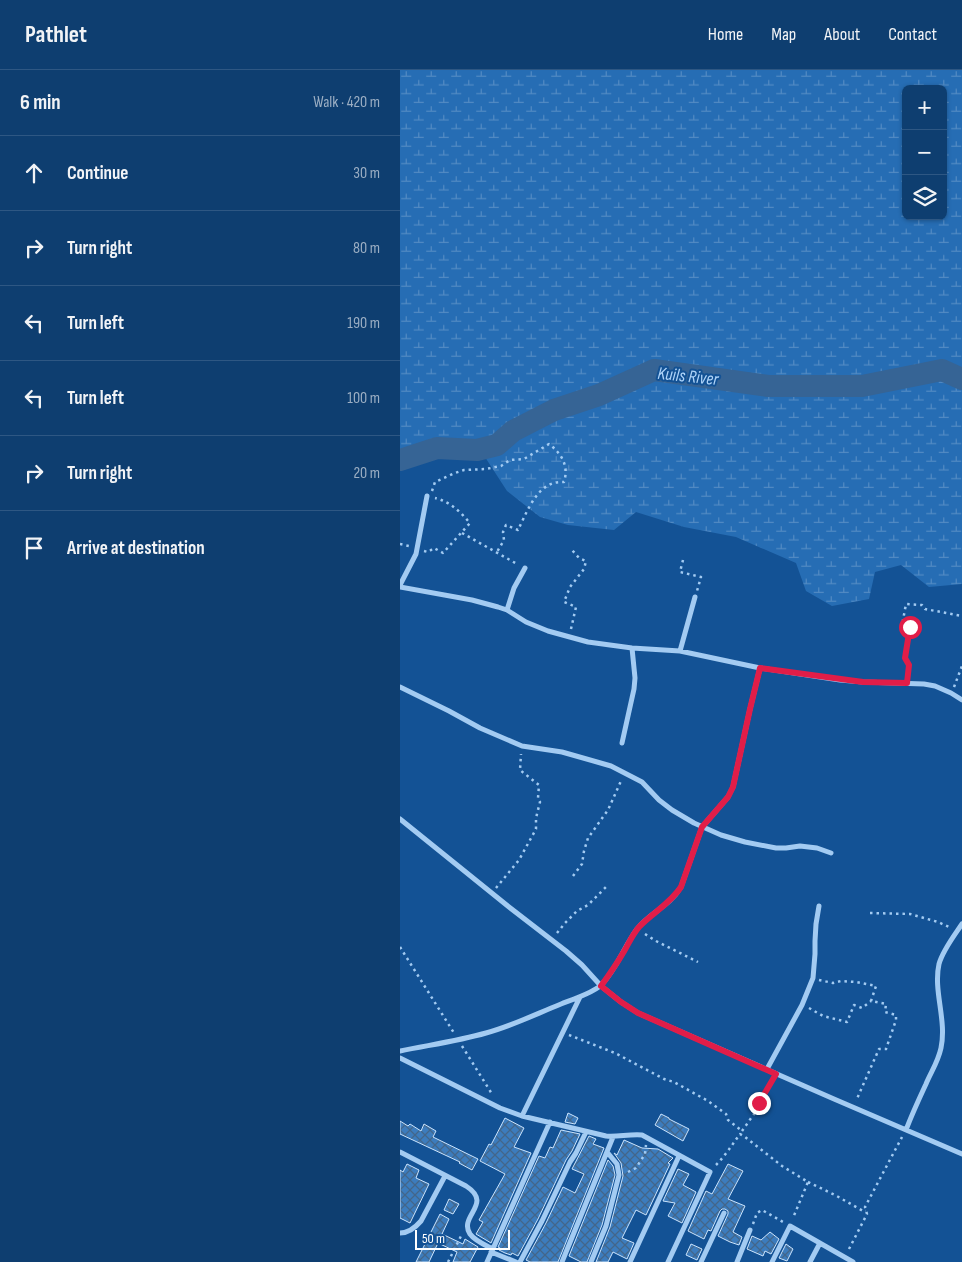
<!DOCTYPE html>
<html lang="en">
<head>
<meta charset="utf-8">
<style>
	:root { --surface:#0e3e70; --page:#174575; --text:#f1f3f6; --muted:#9baec3; --line:#2e5783 }
	body { margin:0; font-family:"Sofia Sans Condensed",sans-serif; background:var(--page); color:var(--text) }
	.controls { position:absolute; right:15px; top:15px; display:grid; overflow:hidden; border-radius:8px; box-shadow:0 1px 4px #0004 }
	.controls button { width:45px; height:45px; display:grid; place-items:center; padding:0; border:0; border-bottom:1px solid var(--line); background:var(--surface); color:var(--text); font:25px sans-serif }
	.scale { position:absolute; left:15px; bottom:12px; width:95px; box-sizing:border-box; padding-left:5px; border:2px solid #fff; border-top:0; font-size:14px; line-height:18px; white-space:nowrap; color:#fff; -webkit-text-stroke:4px #135295; paint-order:stroke }
	.stop { position:absolute; width:15px; height:15px; margin:-11px; border:4px solid #e11d48; border-radius:50%; background:#fff }
	.stop.end { background:#e11d48; border-color:#fff; box-shadow:0 1px 5px #0008 }
	.list { margin:0; padding:0; list-style:none }
	h2 { display:flex; justify-content:space-between; align-items:center; height:65px; margin:0; padding:0 20px; font-size:21px }
	h2 small { font-size:16px; font-weight:400; color:var(--muted) }
	.list li { display:grid; grid-template-columns:32px 1fr auto; gap:15px; align-items:center; box-sizing:border-box; height:75px; padding:0 20px; border-top:1px solid var(--line) }
	.list b { display:block; font-size:19px; white-space:nowrap }
	.list em { font-size:16px; font-style:normal; color:var(--muted) }
	.icon { flex:none; width:28px; height:28px; fill:none; stroke:currentColor; stroke-width:2; stroke-linecap:round; stroke-linejoin:round }
	.map { position:relative; flex:none; width:562px; height:1192px; overflow:hidden }
	header { display:flex; align-items:center; gap:30px; box-sizing:border-box; height:70px; padding:0 25px; background:var(--surface); border-bottom:1px solid var(--line) }
	header strong { font-size:24px }
	nav { display:flex; gap:28px; margin-inline-start:auto; font-size:18px }
	main { display:flex }
	aside { flex:1; background:var(--surface) }
	.map>svg:first-child { display:block }
	.wetland { fill:url(#wetland-marsh); fill-rule:evenodd }
	.lines { fill:none; stroke-linecap:round; stroke-linejoin:round }
	.river { stroke:#366495; stroke-width:22 }
	.building { fill:url(#building-cross-hatch); stroke:#cbe4fd }
	.path { stroke:#a3cbf2; stroke-width:2.5; stroke-dasharray:2.5 4; stroke-linecap:butt }
	.street { stroke:#a3cbf2; stroke-width:5 }
	.route { stroke:#e11d48; stroke-width:6 }
	.labels { text-anchor:middle; stroke-width:4; stroke-linejoin:round; paint-order:stroke }
	.water-label { font-size:18px; font-style:italic; fill:#afd4f9; stroke:#135295 }
</style>
</head>
<body>
<header>
<strong>Pathlet</strong>
<nav><a>Home</a><a>Map</a><a>About</a><a>Contact</a></nav>
</header>
<main>
<aside>
<h2>6 min<small>Walk · 420 m</small></h2>
<ul class="list">
<li><svg class="icon" aria-label="ahead" viewBox="0 0 24 24"><path d="M12 20V5M6 11l6-6 6 6"/></svg><div><b>Continue</b></div><em>30 m</em></li>
<li><svg class="icon" aria-label="right" viewBox="0 0 24 24"><path d="M7 20v-9h11M14 6l5 5-5 5"/></svg><div><b>Turn right</b></div><em>80 m</em></li>
<li><svg class="icon" aria-label="left" viewBox="0 0 24 24"><path d="M17 20v-9H6M10 6l-5 5 5 5"/></svg><div><b>Turn left</b></div><em>190 m</em></li>
<li><svg class="icon" aria-label="left" viewBox="0 0 24 24"><path d="M17 20v-9H6M10 6l-5 5 5 5"/></svg><div><b>Turn left</b></div><em>100 m</em></li>
<li><svg class="icon" aria-label="right" viewBox="0 0 24 24"><path d="M7 20v-9h11M14 6l5 5-5 5"/></svg><div><b>Turn right</b></div><em>20 m</em></li>
<li><svg class="icon" aria-label="arrive" viewBox="0 0 24 24"><path d="M6 21V4h12l-3 4 3 4H6"/></svg><div><b>Arrive at destination</b></div></li>
</ul>
</aside>
<div class="map">
<svg width="562" height="1192" viewBox="0 0 562 1192">
	<defs>
		<pattern id="wetland-marsh" width="20" height="14" patternUnits="userSpaceOnUse" patternTransform="scale(1.25)"><rect width="20" height="14" fill="#266db4"/><path d="M1 5h8M5 5V1M11 12h8M15 12V8" fill="none" stroke="#518ac3"/></pattern>
		<pattern id="building-cross-hatch" width="8" height="8" patternUnits="userSpaceOnUse" patternTransform="scale(1.25)"><rect width="8" height="8" fill="#3c7cbd"/><path d="M0 0l8 8M0 8l8-8" fill="none" stroke="#43668a"/></pattern>
	</defs>
	<rect width="100%" height="100%" fill="#135295"/>
	<path class="wetland" d="M0,0H562V514L529,517L501,495L475,502L469,529L432,536L406,521L396,493L336,467L284,457L236,442L214,460L168,455L140,447L107,421L85,387L38,385L0,396ZM506,19H543V146H506Z"/>
	<g class="lines">
		<path class="river" d="M0,390L37,378L77,380L97,375L113,361L154,340L199,325L254,300L368,316H462L542,300L562,309"/>
	</g>
	<path class="building" d="M168,1043L178,1048L175,1054L165,1052Z
		M261,1044L269,1048V1049L289,1059L283,1071L255,1055Z
		M105,1048L124,1058L114,1077L131,1083L91,1173L76,1164L83,1152L79,1150L105,1104L80,1091L89,1074L91,1075Z
		M0,1051L8,1056L10,1054L21,1061L24,1054L36,1061L33,1067L78,1089L72,1100L59,1093L60,1092L0,1064Z
		M161,1060L180,1064L172,1081L166,1090L138,1149L118,1186L112,1183L111,1185L105,1183L99,1180L100,1178L98,1177L139,1086L145,1088L150,1077L153,1078Z
		M189,1066L196,1069L193,1074L204,1078L158,1192H130L126,1190L146,1153L163,1117L175,1123L184,1104L172,1099Z
		M224,1070L242,1078L258,1079L273,1088L268,1093L270,1094L246,1145L236,1140L222,1168L234,1173L227,1189L213,1182L208,1192H196L210,1157L223,1106L221,1093L214,1083L217,1085Z
		M208,1090L213,1096L215,1105L202,1155L187,1192H181L169,1186Z
		M7,1094L19,1100L16,1108L29,1114L10,1153L0,1148V1100L3,1102Z
		M328,1094L343,1101L328,1129L345,1136L333,1162L342,1167L339,1175L330,1172L318,1166L328,1144V1141L325,1139H322L320,1141L311,1161L308,1160L304,1169L288,1161L306,1121L312,1124Z
		M278,1099L289,1104L283,1115L296,1122L282,1153L268,1146L275,1133L263,1131Z
		M49,1129L59,1134L53,1144L44,1140Z
		M40,1144L49,1149L42,1164L63,1174L65,1169L78,1177L70,1192H53L57,1182L38,1173L29,1192H16Z
		M370,1162L379,1169L371,1184L365,1181L363,1186L347,1179L352,1166L361,1170Z
		M291,1174L302,1179L297,1190L286,1185Z
		M386,1174L393,1179L387,1191L379,1188Z"/>
	<g class="lines">
		<path class="path" d="M32,421L35,412L55,403L64,400L86,399L101,396L110,390L124,389L149,374C162,384 169,396 164,412C159,412 154,412 149,415C134,422 125,446 118,460L106,455L103,462L104,470L97,482
			M62,463L117,494
			M0,474L9,476
			M24,481L28,482L34,478L43,483L70,453C60,442 51,432 35,428
			M283,490L280,502L301,507L297,521
			M171,559L176,537L164,532L170,517L184,499L186,491L179,488L172,480
			M508,606L509,595L505,589L510,557L503,550L506,534L522,535L525,539L562,546
			M554,617L562,596
			M173,806L182,794L184,781L188,768L208,740L221,711
			M96,818L119,790L136,759V748L140,732L138,728L139,715L120,700L121,684
			M470,843L510,844L538,852L549,857
			M157,863L165,853L177,841L188,835L207,816
			M245,864L256,871L298,892
			M0,877L54,963
			M419,910L433,913L441,911L456,912L476,916L471,931L486,934L485,942L496,945V950L486,979H479L456,1031
			M409,938L423,946L447,952L454,935L462,938L471,931
			M169,965L215,983L264,1009L274,1012L308,1031L326,1044L328,1050L342,1061
			M62,976L92,1024
			M342,1061L354,1044L372,1010
			M316,1095C325,1086 332,1075 340,1064L345,1067L382,1096L408,1112L393,1148
			M228,1102L236,1098L245,1084L246,1075
			M408,1112L435,1125L463,1141H466
			M353,1154L357,1143L362,1140L383,1152
			M449,1179L467,1144L465,1137L502,1067
			M48,1192L62,1164"/>
		<path class="street" d="M0,515L16,484L27,426
			M0,517L72,530L98,537L107,540L126,552L148,561L188,572L232,578L280,581L360,598L440,610L463,612L524,614L535,616L551,623L562,630
			M107,540L114,518L125,498
			M280,581L295,527
			M0,617L49,641L80,658L122,676L162,682L211,696L242,712L259,730L272,740L294,753L321,765L345,772L376,778H386L400,776L417,778L431,783
			M222,673L234,619L235,608L232,578
			M0,749L109,837L166,881L182,895L201,916L221,932L238,943L434,1029L562,1084
			M0,981C29,975 58,971 86,963C112,956 136,944 161,934C171,930 196,922 202,914C217,898 224,877 237,859C250,842 269,837 281,817L302,757L328,727L333,717L350,639L360,598
			M0,988L100,1038L122,1046L206,1066C218,1067 229,1064 242,1065L310,1102L268,1192
			M367,999L402,935L413,908L415,884V871L416,854L419,836
			M122,1046L180,927
			M506,1060C512,1044 519,1029 526,1014C531,1002 538,992 541,978C547,950 533,921 539,894C543,880 554,866 562,854
			M0,1082L66,1116C94,1134 58,1146 70,1164C75,1171 85,1175 93,1179
			M0,1163C9,1163 15,1158 21,1151L45,1106
			M91,1182L116,1192
			M87,1192L150,1052
			M120,1192L142,1151L170,1092L176,1083L186,1062
			M162,1192L213,1067
			M191,1192L206,1156L219,1105L217,1094L207,1082
			M230,1192L279,1086
			M301,1192L324,1143
			M337,1192L350,1160
			M372,1192L390,1156L453,1192
			M410,1192L420,1173"/>
	</g>
	<g class="lines">
		<path class="route" d="M359,1033L376,1004L238,943L221,932L201,916C209,905 216,895 223,883C228,875 232,865 239,857C252,843 270,834 281,817L302,757L328,727L333,717L350,639L360,598L463,612L507,613L509,595L505,588L510,557"/>
	</g>
	<g class="labels">
		<g class="water-label">
			<text transform="translate(288 306) rotate(6)" y="6">Kuils River</text>
		</g>
	</g>
</svg>
<div class="controls">
<button>+</button>
<button>−</button>
<button><svg class="icon" aria-label="layers" viewBox="0 0 24 24"><path d="M12 4l9 5-9 5-9-5zM3 14l9 5 9-5"/></svg></button>
</div>
<div class="scale">50 m</div>
<div class="stop" style="left:510px;top:557px"></div>
<div class="stop end" style="left:359px;top:1033px"></div>
</div>
</main>
</body>
</html>
